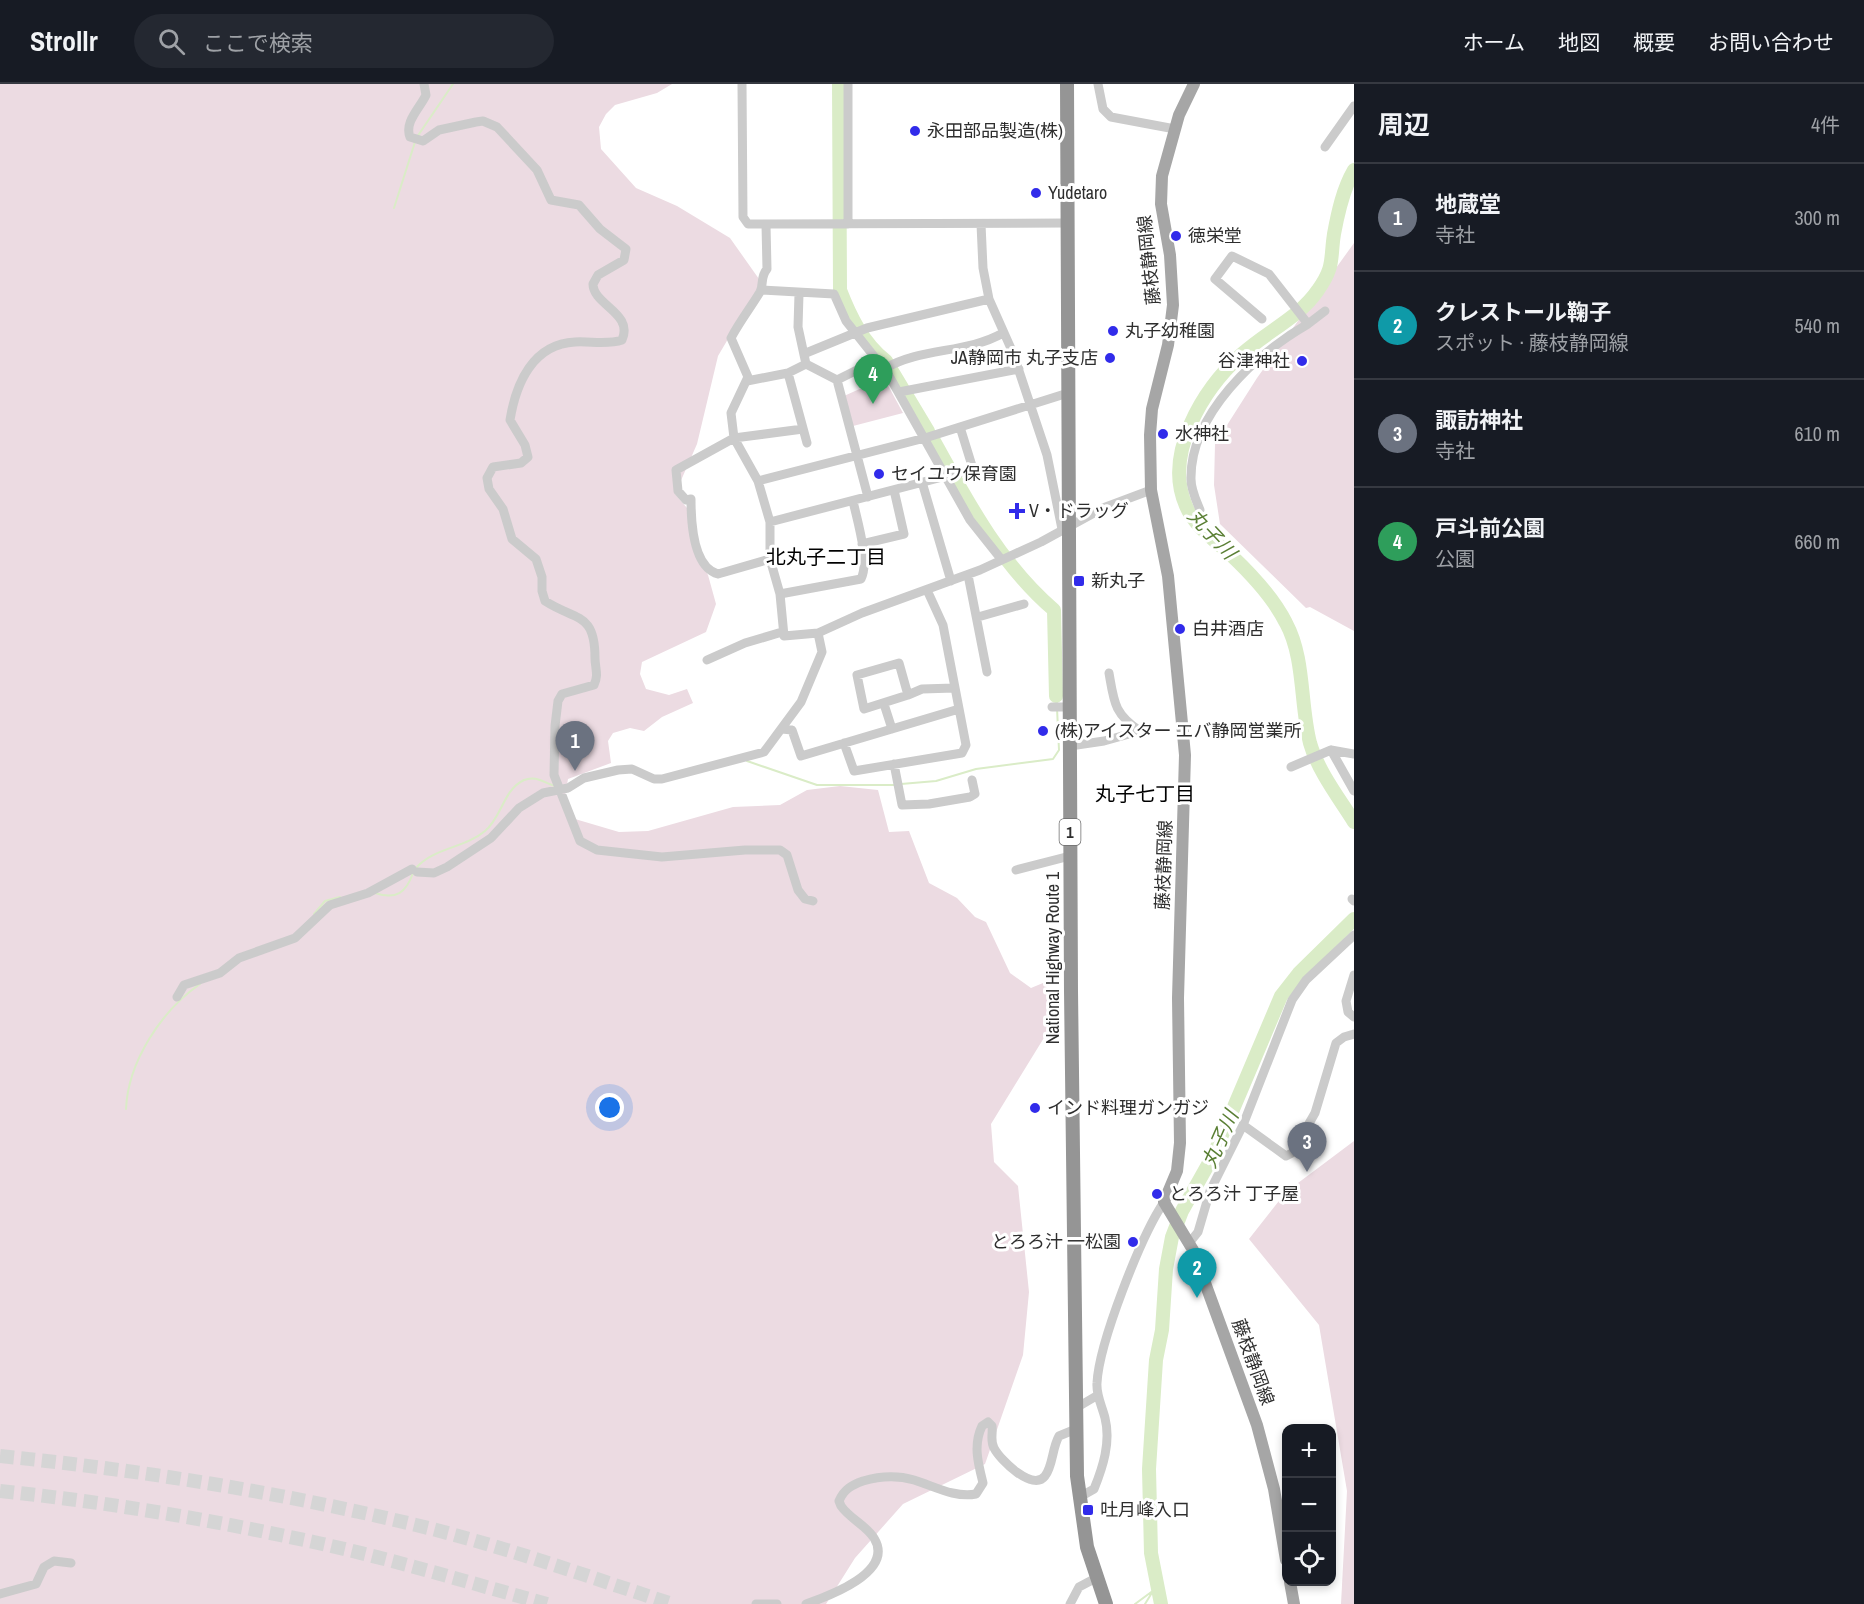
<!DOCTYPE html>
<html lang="ja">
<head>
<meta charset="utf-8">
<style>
	:root { --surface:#171b24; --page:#242831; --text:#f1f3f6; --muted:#9ea1a6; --line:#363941; --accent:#9b99f1 }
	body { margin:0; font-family:"Archivo Narrow","Noto Sans JP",sans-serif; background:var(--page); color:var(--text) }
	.controls { position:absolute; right:18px; bottom:18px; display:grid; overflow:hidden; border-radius:12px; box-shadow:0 3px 9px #0003 }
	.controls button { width:54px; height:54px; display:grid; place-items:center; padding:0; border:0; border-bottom:2px solid var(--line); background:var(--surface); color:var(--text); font:30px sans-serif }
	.you { position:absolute; left:610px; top:1024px; width:21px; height:21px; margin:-15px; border:4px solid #fff; border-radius:50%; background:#1a73e8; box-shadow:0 0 0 9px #1a73e833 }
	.badge { display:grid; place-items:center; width:39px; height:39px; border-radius:50%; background:var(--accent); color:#fff; font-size:20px; font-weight:700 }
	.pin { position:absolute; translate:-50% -50px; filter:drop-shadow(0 2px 3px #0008) }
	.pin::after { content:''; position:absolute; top:32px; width:21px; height:18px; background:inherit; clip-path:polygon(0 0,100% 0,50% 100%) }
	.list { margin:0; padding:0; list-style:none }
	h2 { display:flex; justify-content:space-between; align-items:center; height:78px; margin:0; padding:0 24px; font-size:26px }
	h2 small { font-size:20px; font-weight:400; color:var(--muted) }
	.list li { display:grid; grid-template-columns:39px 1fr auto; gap:18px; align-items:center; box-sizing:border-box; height:108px; padding:0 24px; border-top:2px solid var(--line) }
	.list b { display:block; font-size:22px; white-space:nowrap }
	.list p { margin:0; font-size:20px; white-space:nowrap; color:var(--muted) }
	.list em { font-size:20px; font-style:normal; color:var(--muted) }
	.icon { flex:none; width:33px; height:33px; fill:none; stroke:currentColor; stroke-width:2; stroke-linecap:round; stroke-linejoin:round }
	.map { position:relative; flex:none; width:1354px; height:1520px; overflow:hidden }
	header { display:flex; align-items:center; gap:36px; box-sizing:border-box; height:84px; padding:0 30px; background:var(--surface); border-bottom:2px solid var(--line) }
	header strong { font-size:28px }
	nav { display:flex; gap:33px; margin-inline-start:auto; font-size:21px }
	.search { width:420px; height:54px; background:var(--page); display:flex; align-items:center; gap:15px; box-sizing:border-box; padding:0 21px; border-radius:33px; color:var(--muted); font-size:22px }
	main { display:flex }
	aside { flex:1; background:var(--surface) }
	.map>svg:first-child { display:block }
	.green { fill:#ecdbe2 }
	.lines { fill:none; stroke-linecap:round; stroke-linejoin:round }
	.stream { stroke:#daecc7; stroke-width:2 }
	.river { stroke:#daecc7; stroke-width:14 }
	.highway-tunnel { stroke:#d5d5d5; stroke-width:14; stroke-dasharray:14 7; stroke-linecap:butt }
	.minor { stroke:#cbcbcb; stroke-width:9 }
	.major { stroke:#a6a6a6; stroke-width:12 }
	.highway { stroke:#959595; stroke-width:14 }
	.poi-dot { fill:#312bea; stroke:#fff; stroke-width:2 }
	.labels { text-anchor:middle; stroke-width:6; stroke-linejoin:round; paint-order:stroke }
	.shield { fill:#fff; stroke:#6d6d6d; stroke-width:1.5 }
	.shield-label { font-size:16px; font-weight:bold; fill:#2e2e2e }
	.poi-label { font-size:18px; fill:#2e2e2e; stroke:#fff; text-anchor:start }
	.street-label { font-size:18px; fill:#2e2e2e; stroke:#fff }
	.water-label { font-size:20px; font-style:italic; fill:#5a7f34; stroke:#fff }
	.neighbourhood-label { font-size:20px; fill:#000; stroke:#fff }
</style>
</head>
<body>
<header>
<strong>Strollr</strong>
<div class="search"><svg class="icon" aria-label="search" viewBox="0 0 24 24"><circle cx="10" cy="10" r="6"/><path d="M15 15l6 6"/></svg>ここで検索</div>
<nav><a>ホーム</a><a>地図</a><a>概要</a><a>お問い合わせ</a></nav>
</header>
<main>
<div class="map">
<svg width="1354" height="1520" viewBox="0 0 1354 1520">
	<rect width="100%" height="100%" fill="#fff"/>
	<path class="green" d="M0,0H672L657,9L615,21L606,30L599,43L601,65L636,104L677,122L730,154L759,195L758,204L718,272L697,360L675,410L687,424L693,465L708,491L716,520L706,548L642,578L640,590L646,605L669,611L687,605L693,619L662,633L644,647L630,644L613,649L608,657L611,679L568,695L565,712L575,735L619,748L648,747L733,723L780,721L807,706L840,702L878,706L889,748L909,747L929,799L957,814L975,833L986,838L1010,889L1031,904L1043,899L1058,918L1050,944L991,1040L994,1078L1018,1102L1029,1208L1023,1271L985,1380L903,1420L855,1474L826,1520H0Z
		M1354,159V547L1310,523L1306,524L1220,440L1214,401L1215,360L1257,294Z
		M884,294L903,329L853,342L844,312Z
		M1354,1057V1520H1341L1347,1407L1319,1241L1249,1155L1286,1108Z"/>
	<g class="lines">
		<path class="stream" d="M417,53L453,0
			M394,124L415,58
			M1056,612L1057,619
			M747,677L817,701H895
			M901,700L936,697L976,685L1053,675L1059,666L1057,624
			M416,784C433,764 465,764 485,747C502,733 503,706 524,696C536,691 544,699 555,702
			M375,809C396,816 406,809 413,789
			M314,830L325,817L340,813
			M126,1025C128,978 161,927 200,900
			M1135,1520L1154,1506L1157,1500
			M1145,1520L1153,1507"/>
		<path class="river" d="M839,0L840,206C850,232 863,259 886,277L928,347
			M1354,86C1343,105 1338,128 1334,150C1330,175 1335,182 1318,206C1300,233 1266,248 1242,270C1203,305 1163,370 1186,422C1194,442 1216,457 1232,472C1251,490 1274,515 1286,539C1305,574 1300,620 1310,659C1318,687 1339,714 1354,738
			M934,357C967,417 1001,481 1054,526L1056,612
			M1161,1520L1151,1469L1149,1385L1156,1276L1162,1246L1166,1185L1172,1153L1182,1127L1214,1070L1281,912L1299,889L1354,835"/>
		<path class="highway-tunnel" d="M0,1372C140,1386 279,1408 416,1441C503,1462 587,1492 672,1520
			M0,1407C107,1418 213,1436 318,1459C395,1476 471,1499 547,1520"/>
		<path class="minor" d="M424,0L426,11C420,24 404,38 410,53L423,57L439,46L476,38L483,37L497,43L537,86L551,116L579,121L600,145L626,165L624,176L598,191L593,200C593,221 634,229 622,256C608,261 590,257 575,258C533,260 516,299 510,336L525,361L528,373L521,379L493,383L487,394L489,405L503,425L512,455L536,475L542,493V507L545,517C576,537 595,528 595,574C595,584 599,591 594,601L562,610L558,617L555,642L554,691L580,757L597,766L662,773L745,766H780L787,771L798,806L805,815L813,817
			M742,0L743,133L748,140L1067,139
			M848,0V140
			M1098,0L1103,25L1111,33L1175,45
			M1325,63L1354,22
			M981,140L983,184L989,215L1013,269L1047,371L1062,445
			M766,141L767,185C760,193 764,200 760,208C751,223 740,237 731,254L748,293L731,329L734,354L758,397L770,438V475L780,510L784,552L818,549L862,529L980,486L1041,458L1103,424L1151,406
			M761,206L834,210L846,237L888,290L970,436L1001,475
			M1262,235L1215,195L1232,172L1269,190L1308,240L1325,227
			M806,269L867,244L989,215
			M806,280L837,296L868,413
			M884,285C921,263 966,270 1003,249
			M788,289L807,359
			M837,296L875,277
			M747,297L788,289L806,280L798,243L799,210
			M899,308L1019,285
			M758,397L925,354L1068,309
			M922,398L951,497
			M1200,426C1196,416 1191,406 1191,395C1190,330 1256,270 1308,240
			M770,438L973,385L960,343
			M862,460L904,450L894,406
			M770,475L718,490C693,483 691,437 691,415L686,416L678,407L676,386L734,354L803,345
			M968,491L987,588
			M780,510L861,495C870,477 857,436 853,417
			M978,533L1024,520
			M707,576L745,559L782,548
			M899,579L908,611L864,625L857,591Z
			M908,611L922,605L954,604
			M884,620L892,645
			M1052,623H1070
			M782,645L792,646L801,672L959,625
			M844,659L854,687L962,669L966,661L943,541L927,506
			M1070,662L1104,657L1140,647C1114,630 1114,618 1109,589
			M1331,666L1354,707
			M894,680L902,721L929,720L970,713L975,710L972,696
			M1291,683L1331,666L1354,670
			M1016,786L1070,772
			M417,788L434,789L447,783L491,754L519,724L543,709L568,704L584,694L618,686L632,685L654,695H662L764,668L801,618L822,568L818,549
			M1352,815L1354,817
			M1354,891L1346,917L1348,928L1354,933
			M177,913L184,901L220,889L239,874L295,854L330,821L368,809L412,785
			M1243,1041L1286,1072L1292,1069L1315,1029L1336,959L1344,953L1354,950
			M1190,1158L1198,1148L1210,1107L1243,1041L1292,916L1306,896L1354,851
			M1076,1324L1098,1311
			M1078,1414L1094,1405C1103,1383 1111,1358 1105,1334C1102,1322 1096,1311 1097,1299C1099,1259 1141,1152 1164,1118
			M0,1510L36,1500L44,1483L54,1477L71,1479
			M756,1520H777
			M806,1520C829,1512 895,1488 874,1454C866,1441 850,1435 841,1422L839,1417C844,1405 852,1401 863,1397C880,1392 897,1391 914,1396C934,1402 954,1414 976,1410L983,1399C978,1379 973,1361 982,1342L988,1338L992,1342C993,1350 990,1357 994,1364C1000,1376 1033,1408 1045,1392C1053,1382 1052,1364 1059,1352L1076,1345
			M1070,1520L1079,1503L1096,1494"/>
		<path class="major" d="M1194,0L1179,31L1162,92L1161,120L1170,171L1173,221L1168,261L1152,325L1150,351L1151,406L1168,492L1185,671L1178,914L1180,1059L1177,1087L1164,1118L1193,1166L1257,1341L1274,1405L1286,1476
			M1290,1498L1294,1520"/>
		<path class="highway" d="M1067,0L1071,907L1077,1392L1087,1463L1106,1520"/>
	</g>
	<g class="poi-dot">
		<circle cx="915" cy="47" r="6"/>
		<circle cx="1036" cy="109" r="6"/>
		<circle cx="1176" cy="152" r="6"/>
		<circle cx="1113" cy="247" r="6"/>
		<circle cx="1110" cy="274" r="6"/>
		<circle cx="1302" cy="277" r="6"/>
		<circle cx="1163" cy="350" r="6"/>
		<circle cx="879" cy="390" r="6"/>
		<path d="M1014 418h6v6h6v6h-6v6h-6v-6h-6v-6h6z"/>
		<rect x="1073" y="491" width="12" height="12" rx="3"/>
		<circle cx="1180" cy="545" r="6"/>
		<circle cx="1043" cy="647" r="6"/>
		<circle cx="1035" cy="1024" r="6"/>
		<circle cx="1157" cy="1110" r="6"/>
		<circle cx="1133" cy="1158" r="6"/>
		<rect x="1082" y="1420" width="12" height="12" rx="3"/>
	</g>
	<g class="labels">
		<rect class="shield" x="1059.5" y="735" width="21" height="26" rx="4.5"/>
		<g class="shield-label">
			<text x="1070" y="754">1</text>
		</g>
		<g class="poi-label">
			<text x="927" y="53">永田部品製造(株)</text>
			<text x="1048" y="115">Yudetaro</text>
			<text x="1188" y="158">徳栄堂</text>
			<text x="1125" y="253">丸子幼稚園</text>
			<text x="1098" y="280" text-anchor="end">JA静岡市 丸子支店</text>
			<text x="1290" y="283" text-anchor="end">谷津神社</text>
			<text x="1175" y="356">水神社</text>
			<text x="891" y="396">セイユウ保育園</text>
			<text x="1029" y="433">V・ドラッグ</text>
			<text x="1091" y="503">新丸子</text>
			<text x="1192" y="551">白井酒店</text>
			<text x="1055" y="653">(株)アイスター エバ静岡営業所</text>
			<text x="1047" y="1030">インド料理ガンガジ</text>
			<text x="1169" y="1116">とろろ汁 丁子屋</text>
			<text x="1121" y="1164" text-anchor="end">とろろ汁 一松園</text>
			<text x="1100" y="1432">吐月峰入口</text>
		</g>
		<g class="street-label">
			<text transform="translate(1149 176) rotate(-96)" y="6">藤枝静岡線</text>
			<text transform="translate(1164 781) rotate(-88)" y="6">藤枝静岡線</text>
			<text transform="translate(1053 874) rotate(-90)" y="6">National Highway Route 1</text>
			<text transform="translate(1253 1278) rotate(70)" y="6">藤枝静岡線</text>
		</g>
		<g class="water-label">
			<text transform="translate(1212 450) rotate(47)" y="7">丸子川</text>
			<text transform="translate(1220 1055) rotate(-66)" y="7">丸子川</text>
		</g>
		<g class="neighbourhood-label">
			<text x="826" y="480">北丸子二丁目</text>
			<text x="1145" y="717">丸子七丁目</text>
		</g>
	</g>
</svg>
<div class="controls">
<button>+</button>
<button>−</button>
<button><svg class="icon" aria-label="locate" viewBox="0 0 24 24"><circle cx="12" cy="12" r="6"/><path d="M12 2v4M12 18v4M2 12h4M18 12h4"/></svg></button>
</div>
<div class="you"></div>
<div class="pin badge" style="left:575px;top:687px;background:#6b7280">1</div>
<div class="pin badge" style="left:1197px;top:1214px;background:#0f9aa8">2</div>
<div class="pin badge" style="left:1307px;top:1088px;background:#6b7280">3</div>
<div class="pin badge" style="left:873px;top:320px;background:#2e9e5b">4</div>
</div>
<aside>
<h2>周辺<small>4件</small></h2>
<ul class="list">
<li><span class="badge" style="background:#6b7280">1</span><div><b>地蔵堂</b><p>寺社</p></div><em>300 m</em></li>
<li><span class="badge" style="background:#0f9aa8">2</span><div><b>クレストール鞠子</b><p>スポット · 藤枝静岡線</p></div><em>540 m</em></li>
<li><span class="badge" style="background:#6b7280">3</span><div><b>諏訪神社</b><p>寺社</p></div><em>610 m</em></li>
<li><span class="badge" style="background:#2e9e5b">4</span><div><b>戸斗前公園</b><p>公園</p></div><em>660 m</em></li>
</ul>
</aside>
</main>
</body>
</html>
